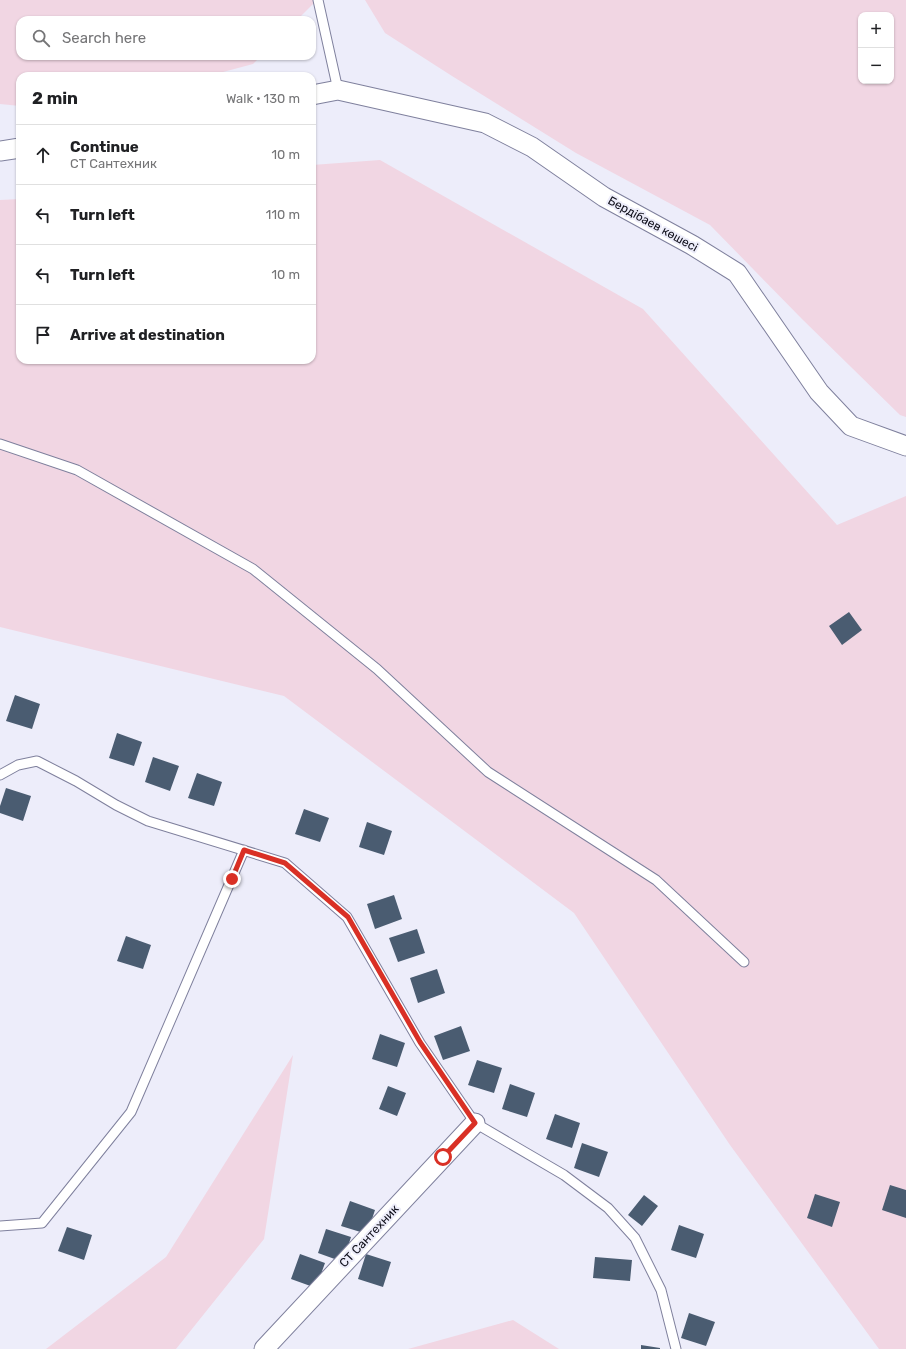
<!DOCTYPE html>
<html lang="en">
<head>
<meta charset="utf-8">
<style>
	:root { --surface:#fff; --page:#f2f2f2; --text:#202124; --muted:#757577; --line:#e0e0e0 }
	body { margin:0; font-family:Rubik,sans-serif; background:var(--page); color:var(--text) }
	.controls { position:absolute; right:12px; top:12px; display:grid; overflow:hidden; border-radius:8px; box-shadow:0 1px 3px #0004 }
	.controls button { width:36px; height:36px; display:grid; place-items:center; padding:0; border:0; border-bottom:1px solid var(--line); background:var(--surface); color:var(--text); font:20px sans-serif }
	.stop { position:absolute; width:12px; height:12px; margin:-9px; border:3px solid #d93025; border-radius:50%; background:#fff }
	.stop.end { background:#d93025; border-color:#fff; box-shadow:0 1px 4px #0008 }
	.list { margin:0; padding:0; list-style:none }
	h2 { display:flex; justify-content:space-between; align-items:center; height:52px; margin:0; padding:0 16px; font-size:17px }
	h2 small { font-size:13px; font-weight:400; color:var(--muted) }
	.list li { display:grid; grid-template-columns:26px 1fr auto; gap:12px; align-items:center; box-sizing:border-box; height:60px; padding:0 16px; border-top:1px solid var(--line) }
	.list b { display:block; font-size:15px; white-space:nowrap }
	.list p { margin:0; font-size:13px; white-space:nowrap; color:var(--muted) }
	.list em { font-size:13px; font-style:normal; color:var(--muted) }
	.icon { flex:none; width:22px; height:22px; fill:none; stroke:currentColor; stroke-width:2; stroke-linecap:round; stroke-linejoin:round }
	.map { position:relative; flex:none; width:906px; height:1349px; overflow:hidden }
	.search { position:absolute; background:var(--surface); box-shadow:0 1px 3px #0004; left:16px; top:16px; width:300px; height:44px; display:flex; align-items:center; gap:10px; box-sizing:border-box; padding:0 14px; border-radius:12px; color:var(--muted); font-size:15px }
	.panel { position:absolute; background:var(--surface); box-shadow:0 1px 3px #0004; left:16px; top:72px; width:300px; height:292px; border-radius:12px }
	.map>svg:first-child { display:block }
	.green { fill:#f1d6e3; fill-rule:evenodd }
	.building { fill:#4a5c71 }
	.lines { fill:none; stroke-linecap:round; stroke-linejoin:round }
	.lane-casing { stroke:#7f809d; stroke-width:11 }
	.street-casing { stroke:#7f809d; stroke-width:21 }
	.lane { stroke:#fff; stroke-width:9 }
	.street { stroke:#fff; stroke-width:19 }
	.route { stroke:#d93025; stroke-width:5 }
	.labels { text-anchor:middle; stroke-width:4; stroke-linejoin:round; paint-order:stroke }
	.street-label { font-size:12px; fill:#0d0d18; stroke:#ededfa }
</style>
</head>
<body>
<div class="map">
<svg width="906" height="1349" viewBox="0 0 906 1349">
	<rect width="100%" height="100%" fill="#ededfa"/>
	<path class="green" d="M0,0H317L297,20H20V56H261L253,64L208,76H20V106L0,104Z
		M365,0H906V417L900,415L802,319L710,225L576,153L452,76L385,33ZM861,15H891V81H861Z
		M380,160L643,309L837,525L906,496V1349H879L730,1145L574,913L284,696L0,627V200L20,199V360H312V165Z
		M293,1055L264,1239L176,1349H46L166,1257Z
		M513,1320L559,1349H408Z"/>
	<path class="building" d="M849,612L862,630L842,645L829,626Z
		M15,695L40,704L32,729L6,721Z
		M117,733L142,742L134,766L109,758Z
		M153,757L179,766L170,791L145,782Z
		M197,773L222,782L214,806L188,798Z
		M6,788L31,796L23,821L0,813V806Z
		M304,809L329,818L320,842L295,834Z
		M367,822L392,831L384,855L359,847Z
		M394,895L402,919L375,929L367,904Z
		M417,929L425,953L398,962L389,938Z
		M126,936L151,945L143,969L117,961Z
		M437,969L445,993L418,1003L410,978Z
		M461,1026L470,1051L443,1060L434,1036Z
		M380,1034L405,1043L397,1067L372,1059Z
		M477,1060L502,1068L494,1093L468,1085Z
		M510,1084L535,1093L527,1117L502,1109Z
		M388,1086L406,1093L397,1116L379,1109Z
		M555,1114L580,1123L572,1148L546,1139Z
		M582,1143L608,1152L599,1177L574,1168Z
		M890,1185L906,1190V1218L882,1210Z
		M815,1194L840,1202L832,1227L807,1218Z
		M644,1195L658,1206L642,1226L628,1215Z
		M350,1201L375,1210L367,1234L341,1226Z
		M679,1225L704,1234L696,1258L671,1250Z
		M67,1227L92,1235L84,1260L58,1251Z
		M326,1229L351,1237L343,1262L318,1253Z
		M300,1254L325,1263L316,1288L291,1279Z
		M366,1254L391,1262L383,1287L358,1279Z
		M595,1257L632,1260L630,1281L593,1278Z
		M689,1313L715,1322L706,1346L681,1338Z
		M641,1345L660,1348V1349H641Z"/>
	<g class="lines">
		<g class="lane-casing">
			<path id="lane" d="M318,0L338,90
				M0,444L77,470L253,569L377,669L488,772L656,880L744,962
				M0,775L18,765L37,761L76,781L116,805L148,821L285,863L347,917L420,1043L475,1123L564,1175L608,1208L635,1238L661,1290L676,1349
				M0,1226L42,1223L131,1112L244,850"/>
		</g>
		<g class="street-casing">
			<path id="street" d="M312,95L338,90L485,123L532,147L604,197L692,245L737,273L819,392L851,426L906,446
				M0,151L20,148
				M264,1349L475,1123"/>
		</g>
		<use href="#lane" class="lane"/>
		<use href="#street" class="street"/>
	</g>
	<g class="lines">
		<path class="route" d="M232,879L244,850L285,863L348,917L420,1042L475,1123L443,1157"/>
	</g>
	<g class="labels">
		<g class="street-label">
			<text transform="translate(653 224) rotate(29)" y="4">Бердібаев көшесі</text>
			<text transform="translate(369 1236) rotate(-47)" y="4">СТ Сантехник</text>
		</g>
	</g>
</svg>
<div class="controls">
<button>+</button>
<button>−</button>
</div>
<div class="stop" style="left:443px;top:1157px"></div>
<div class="stop end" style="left:232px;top:879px"></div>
<div class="search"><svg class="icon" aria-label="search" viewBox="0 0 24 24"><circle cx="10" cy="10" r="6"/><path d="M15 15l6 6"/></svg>Search here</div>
<section class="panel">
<h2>2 min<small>Walk · 130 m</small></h2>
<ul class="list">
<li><svg class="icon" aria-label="ahead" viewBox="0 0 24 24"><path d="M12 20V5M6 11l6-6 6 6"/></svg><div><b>Continue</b><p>СТ Сантехник</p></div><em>10 m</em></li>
<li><svg class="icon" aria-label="left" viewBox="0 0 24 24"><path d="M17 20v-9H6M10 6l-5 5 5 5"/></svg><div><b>Turn left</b></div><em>110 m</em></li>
<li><svg class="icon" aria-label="left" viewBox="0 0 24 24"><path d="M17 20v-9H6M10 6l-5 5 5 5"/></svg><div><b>Turn left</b></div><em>10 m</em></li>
<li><svg class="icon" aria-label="arrive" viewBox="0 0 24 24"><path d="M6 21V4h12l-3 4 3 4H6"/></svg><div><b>Arrive at destination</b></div></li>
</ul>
</section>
</div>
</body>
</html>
